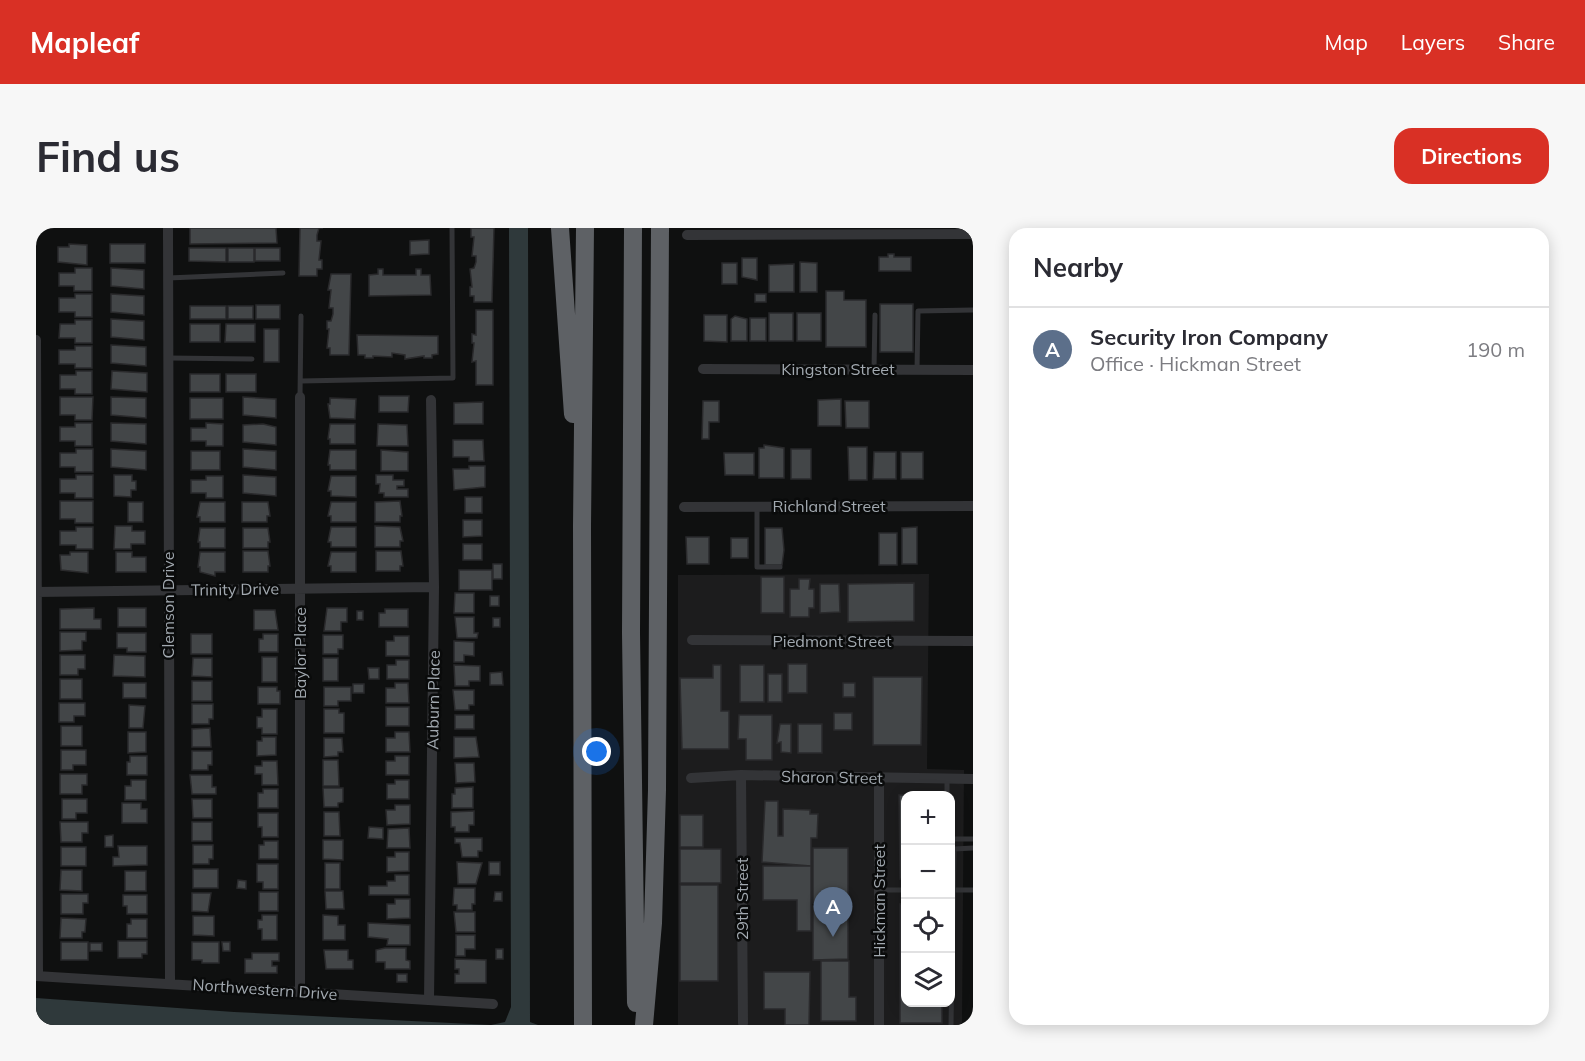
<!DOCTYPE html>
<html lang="en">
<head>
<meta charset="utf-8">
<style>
	:root { --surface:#fff; --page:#f7f7f7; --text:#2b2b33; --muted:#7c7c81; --line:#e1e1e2; --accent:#d93025 }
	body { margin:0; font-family:Mulish,sans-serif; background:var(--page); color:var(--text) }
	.controls { position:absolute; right:18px; bottom:18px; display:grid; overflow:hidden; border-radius:12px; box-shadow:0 3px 15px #0003 }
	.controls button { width:54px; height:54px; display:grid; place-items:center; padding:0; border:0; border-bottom:2px solid var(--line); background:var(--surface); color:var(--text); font:30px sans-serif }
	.you { position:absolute; left:561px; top:524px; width:21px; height:21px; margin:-15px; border:4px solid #fff; border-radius:50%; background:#1a73e8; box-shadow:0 0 0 9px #1a73e833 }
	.badge { display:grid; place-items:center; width:39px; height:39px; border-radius:50%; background:var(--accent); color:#fff; font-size:20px; font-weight:700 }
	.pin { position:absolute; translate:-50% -50px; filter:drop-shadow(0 2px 3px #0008) }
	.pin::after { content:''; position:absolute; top:32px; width:21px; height:18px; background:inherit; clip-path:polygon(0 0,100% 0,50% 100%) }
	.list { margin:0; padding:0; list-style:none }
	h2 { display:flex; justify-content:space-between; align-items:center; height:78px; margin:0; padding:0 24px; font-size:26px }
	h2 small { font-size:20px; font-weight:400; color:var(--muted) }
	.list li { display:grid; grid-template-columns:39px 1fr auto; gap:18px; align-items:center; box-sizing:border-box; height:84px; padding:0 24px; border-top:2px solid var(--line) }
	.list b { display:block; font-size:22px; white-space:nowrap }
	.list p { margin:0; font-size:20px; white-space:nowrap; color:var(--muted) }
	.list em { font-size:20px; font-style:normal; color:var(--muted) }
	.icon { flex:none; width:33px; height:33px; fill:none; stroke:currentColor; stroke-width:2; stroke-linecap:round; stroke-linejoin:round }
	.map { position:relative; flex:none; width:937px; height:797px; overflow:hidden; border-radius:18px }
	header { display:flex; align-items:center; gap:36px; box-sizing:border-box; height:84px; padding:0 30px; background:var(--accent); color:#fff }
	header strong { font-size:28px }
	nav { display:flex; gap:33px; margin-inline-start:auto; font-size:21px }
	.intro { display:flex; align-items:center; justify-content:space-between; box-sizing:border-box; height:144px; padding:0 36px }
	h1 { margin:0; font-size:42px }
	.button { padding:15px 27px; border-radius:18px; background:var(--accent); color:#fff; font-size:21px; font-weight:700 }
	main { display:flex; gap:36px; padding:0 36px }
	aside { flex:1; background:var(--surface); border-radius:18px; box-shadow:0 3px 15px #0003 }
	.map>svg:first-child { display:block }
	.built { fill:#1c1c1d; fill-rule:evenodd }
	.water { fill:#2f393b }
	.building { fill:#434648; stroke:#2a2a2c; stroke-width:1.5 }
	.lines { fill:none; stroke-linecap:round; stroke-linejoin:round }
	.service { stroke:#333437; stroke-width:5 }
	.minor { stroke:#333437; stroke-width:10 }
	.motorway { stroke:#5e6165; stroke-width:18 }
	.labels { text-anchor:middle; stroke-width:5; stroke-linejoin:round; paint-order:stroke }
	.street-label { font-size:16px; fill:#a2a9b0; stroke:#0a0b0b }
</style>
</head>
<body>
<header>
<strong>Mapleaf</strong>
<nav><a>Map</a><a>Layers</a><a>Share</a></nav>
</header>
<div class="intro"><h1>Find us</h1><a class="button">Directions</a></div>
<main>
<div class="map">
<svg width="937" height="797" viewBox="0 0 937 797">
	<rect width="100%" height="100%" fill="#0f1010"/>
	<path class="built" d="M893,346L891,541L928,542L926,797H642V347ZM870,568H915V774H870Z"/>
	<path class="water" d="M473,0H492L494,794L502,797H0V770L198,784L455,797L469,794L475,779Z"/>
	<path class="building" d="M154,0H240L241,15L154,16Z
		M264,0H287H283L281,7V13H285L283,32H286V41H281V48H263Z
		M435,0H458L456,74H438V68H434V59H436L434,41L438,40L440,34V28H436L438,9H435Z
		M393,12V26L374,27V13Z
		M33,16L51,17V37L22,34V19H33Z
		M74,16H109V35H74Z
		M153,20H190V34L153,33Z
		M192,20H218V34H192Z
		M219,20H244V33H219Z
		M852,26H858V29H875V43H843V29H852Z
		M706,30H721V52L706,49Z
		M764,34L781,35V64H764Z
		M686,35H701V56H686Z
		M758,36V64H733V37Z
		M39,40H56V63H38V58H23V45H39Z
		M75,40L108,42V61L75,58Z
		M342,41H347V47H380V41H385V47H394L395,67L333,68V47L342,46Z
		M295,46H315L313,127H294V120H291L293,101H291V93H295L297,86V80H293L295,62H292Z
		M790,63H808V72H830V119H790Z
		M39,66H56V89H39V84H23V70H39Z
		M75,66L108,68V87L75,84Z
		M719,66H730V74H719Z
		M844,76H877V124H844Z
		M220,77H244V91H220Z
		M154,78H190V91H154Z
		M192,78H217V91H192Z
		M440,82H457V157H440V133L436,134L438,115H436V106L440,107Z
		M733,85H757V113H733Z
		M761,85H785V113H761Z
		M668,87H691V114L668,113Z
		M699,88L711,91V113H695V91Z
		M714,90H730V113H714Z
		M75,91L108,93V112L75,109Z
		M39,92H56V115H39V110H23L24,96H39Z
		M154,96H184V114H154Z
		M190,96H219V114H189Z
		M228,101H243V134H228Z
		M321,107L402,108V126L396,127V130H388V128L369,131V127L356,125V129L337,128V130H329V127H322Z
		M75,117L110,119V138L75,135Z
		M39,118H56V140H39V136H23V122H39Z
		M40,143H56V166H39V161H24V147H40Z
		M76,143L111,145V164L75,161Z
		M154,146H184V164H154Z
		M190,146H220V164H190Z
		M343,168H373L372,184H343Z
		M24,169H57L56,192H39V187H24Z
		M75,169L110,170V190L75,187Z
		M207,169L240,171V190L207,187Z
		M154,170H187V191H154Z
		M294,170L320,171L319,191L294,190L292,176H294Z
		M805,171V198H782V172Z
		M667,173H683V194H673V211H666Z
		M809,173H833V200H810Z
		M447,174V196H418V175Z
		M39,195H56V218H39V213H24V199H39Z
		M75,195L110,196V216L75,213Z
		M170,195L187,196V218H170V213H155V200H170Z
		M227,196L240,199V217L207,214V197Z
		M294,196H319V216H294V211H292Z
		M342,196L371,197L372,218H341Z
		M417,212H447L448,233H433V229H417Z
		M728,217L748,220V250H723V220H728Z
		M812,219H831V252H813Z
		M40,221H57V244H39V239H24V225H40Z
		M75,221L110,223V242L75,239Z
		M207,221L240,223V242L207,239Z
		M755,221H775V251H755Z
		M294,222H320V242H294V237H292Z
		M345,222L372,224V243H345Z
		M155,223H184V242H155Z
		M838,224H860V251H837Z
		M865,224H887V251H865Z
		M688,225H718V247H689Z
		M433,238H449V259L418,262L417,241H433Z
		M40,247H57V270H39V265H24V251H40Z
		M78,247H96V253H100V262H95V269L78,268Z
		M207,247L240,249V268L207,265Z
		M340,247H357V252H368V258H361V261H372V269H348V265H343L344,256H340Z
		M170,248H187V270H170V265H155V252H170Z
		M295,248H320V269L295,268V263H292Z
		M429,269H446V285H429Z
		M24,273H57V295H39V291H24Z
		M364,273L366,288H364V294H339V274Z
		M92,274H107V294H92Z
		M164,274H189V294H164V289H161Z
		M206,274H232L234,288H231V294H206Z
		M295,274H320V294H295V288H292Z
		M427,292H446V308L427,309Z
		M79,298H96V303H109V316H95V321H78Z
		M339,298L364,299L367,313H364V319H339Z
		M40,299H57V321H40V317H24V303H40Z
		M295,299H320V319H295V314H292Z
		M881,299V336H866V300Z
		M164,300H189V320H164V314H162Z
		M207,300H232L234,314H232V320H207Z
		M729,300H746L748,322L746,337H729Z
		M843,305H861V337H843Z
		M650,309H673V336H651Z
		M695,310H712V330H695Z
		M427,316H446V332H427Z
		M207,323H232L234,338H232V344H207Z
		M340,323H365L367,338H364V343H340Z
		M34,324H52V345L25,342L24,327H34Z
		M80,324H96V329H110V344H80Z
		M164,324H189V344H179V348L164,344V339H162Z
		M295,324H320V344H295V338H292Z
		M457,336H466V351H457Z
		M423,342H456V362H423Z
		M725,349H748V385H725Z
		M763,351H774L773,361H778V380H773V389H754V361H763Z
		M878,355V393L812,394V356Z
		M784,356H803L804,384L784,385Z
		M419,365H438V385H418Z
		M454,368H463V378H454Z
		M58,380V391H65V401H24V381Z
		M82,380H110V399H82Z
		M291,380H311V394H305V403H288Z
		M349,381H372V399H343V385H349Z
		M218,382H239L242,402H218Z
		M321,383H327V392H321Z
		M419,389H438V405H442L441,410H421Z
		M457,390H464V399H457Z
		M24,404H50V413H46V422L24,423Z
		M81,405H110V424H91V420H81Z
		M155,406H176V426H155Z
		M227,406H242V424H223V411H227Z
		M287,407H307V421H302V426H287Z
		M358,408H373V428H350V413H358Z
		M418,413L438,414V428L428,427V434H418Z
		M24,427H49V441H42V447H24Z
		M78,427L109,428V449L77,448Z
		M226,429H241V454H226Z
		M157,430H176V449L156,448Z
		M287,430H302V453H287Z
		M360,432H373V451H351V437H360Z
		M752,436H771V465H752Z
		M418,437L444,438V453H433V458H419Z
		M677,437H685V483H693V521H646L644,450H677Z
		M704,437H728V474H704Z
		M332,440H343V451H333Z
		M466,444L467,457H454V445Z
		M732,446H746V474H732Z
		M837,449H886L885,517H837Z
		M24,451H46V471H24Z
		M156,453H176V473H156Z
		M87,455H110V470H87Z
		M359,455H372L373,475H350V460H359Z
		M807,455H819V469H807Z
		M317,456H328V465H317Z
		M222,459H241V463H244V476H222Z
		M288,459H315V473H302V478H288Z
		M417,462H438V477H433V482H419Z
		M23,475H49V488H38V494H23Z
		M156,476H177V491H173V496H156Z
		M93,477L109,478L107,500H93Z
		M350,479H373V498H350Z
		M226,481H241V506H226V500H221V489H226Z
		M288,481H303V485H308V505H288Z
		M798,485H816V502H798Z
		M419,487H438V501H419Z
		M703,487H736V532H710V511H702Z
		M744,496H755V525L745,524V514L741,515Z
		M762,496H786V525H762Z
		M25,498H46V518H25Z
		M174,500L175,519H156V501Z
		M92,504H110V524L92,525Z
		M359,504H373L374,524H350V510H359Z
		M226,509H240V527L221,528V513H226Z
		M418,509H440L443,529L418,530Z
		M288,510H306L307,524H302V528L288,529Z
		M25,522H50V537H37V542H25Z
		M156,523H176V537H172V542H156Z
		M94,528H111V547H91V534H94Z
		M359,528H373V547H350V533H359Z
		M287,532H302L303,558H287Z
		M226,533H241L242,557H226V546H219V538H226Z
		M419,535H438L439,554L420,555Z
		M24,546H51V557H46V566H24Z
		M154,547H176V559H180V566H156Z
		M95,552H110V572H89V558H95Z
		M359,552H373V571H351V556H359Z
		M437,559V580H416V566H419V560Z
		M287,560H307V574L302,575V579H288Z
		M227,561H242V580H222V565H227Z
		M863,567H892L870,568V651H864Z
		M26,571H51V585H40V591H26Z
		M156,571H176V590H157Z
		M729,573H742V608H747V581L774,582V586H782L781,610H775V638L726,634Z
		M86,575H105V581H111V595H86Z
		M359,577H374V596L351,597L350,582H359Z
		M438,583V597H433V604H419V599H415V584Z
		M288,584H303L304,608H288Z
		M222,585H242V609H226V599H222Z
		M644,587H667V619H644Z
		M24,594H52V605H46V614H25Z
		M156,594H176V613H156Z
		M333,599L347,600V611L332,610Z
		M373,600L374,620H351L352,601Z
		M77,607V619H69V608Z
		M419,610H446V623H442V629H426L424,615H419Z
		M287,612H307V632L287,631Z
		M228,613H242V631H223V617H228Z
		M157,617H177V631H173V636H157Z
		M82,618H111V637L77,638V629H83Z
		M25,619H50V638H25Z
		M777,620H812V675H777Z
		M644,621H685V655H644Z
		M359,624H373V643L351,644V629H359Z
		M421,634L446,635L440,656H422Z
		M453,634H464V647H453Z
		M289,635H304V661H289Z
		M221,636H242V661H227V654H221Z
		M727,638H775V703H761V672H727Z
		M157,641H182V660H157Z
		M25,642H46V663L24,662Z
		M89,643H110V663H89Z
		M359,647H373V667H333V658H351V653H359Z
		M202,652L210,653V661L201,660Z
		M644,657H682V753H644Z
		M418,660H439V676H436V682H421V677H417Z
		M289,663H307L308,681H290Z
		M223,664H242V683H223Z
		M459,664H466V673H458Z
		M156,665H175L172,684L156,683Z
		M25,666H52V675H47V686H25Z
		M87,667H111V686H91V678H87Z
		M359,671H374V690L351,691V676H359Z
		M864,676H870V774H906V795H864Z
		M777,678H812V731L777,732Z
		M418,684H439V704H420Z
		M226,687H241V712H226V701H222V692H226Z
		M287,687L302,688V697H309V712H287Z
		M157,688H178V708L157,707Z
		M25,690L50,691L49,704H46V710H24Z
		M95,691H111V710H91V696H95Z
		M332,695L374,697V717H351L352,711L332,709Z
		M420,707H439V721H429V728H420Z
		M82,713H111V726H106V730H82Z
		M25,714H52V732H25Z
		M156,714H183V735H166V732H156Z
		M186,714H194V723H187Z
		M54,715H66V723H54Z
		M349,720H370V732L374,733V741H349V734H340V722Z
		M460,721H467V731H460Z
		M288,722H312V732H317V741H290Z
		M216,725H243V733H236V738H241V745H209V731H216Z
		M419,731L450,732V755H419V746H423V741H419Z
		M785,733H813V769H820V793H785Z
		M728,744H774L773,797H749V781H728Z
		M361,746H371V754H361Z"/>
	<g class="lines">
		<path class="service" d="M132,50L247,45
			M133,130L216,131
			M838,141L839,87
			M881,142L882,83L937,82
			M265,153L417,150L416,0
			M264,169L265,88
			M721,278V339H744
			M911,551V568
			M915,607L917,611H937
			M843,662H870
			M915,662H937
			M915,797L918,621L937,620"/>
		<path class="minor" d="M132,0L134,755
			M651,7L937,6
			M0,112L2,748
			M667,141L937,142
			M648,279L937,278
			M0,364L398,359
			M656,412L937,413
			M705,547L707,795
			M655,550L705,547L937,551
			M0,748L457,776
			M264,763V169
			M393,772L398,359L395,172
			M843,797V549"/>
		<path class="motorway" d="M524,0L537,186
			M597,0L595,405L600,775
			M547,797L546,298L549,0
			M608,797L617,695L621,562L624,0"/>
	</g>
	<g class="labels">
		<g class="street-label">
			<text x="802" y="147">Kingston Street</text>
			<text x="793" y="284">Richland Street</text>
			<text transform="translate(199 361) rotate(-1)" y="6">Trinity Drive</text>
			<text transform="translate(132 377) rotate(-90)" y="6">Clemson Drive</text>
			<text x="796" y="419">Piedmont Street</text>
			<text transform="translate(264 425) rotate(-90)" y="6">Baylor Place</text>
			<text transform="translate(397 472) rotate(-89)" y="6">Auburn Place</text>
			<text transform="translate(796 549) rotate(1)" y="6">Sharon Street</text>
			<text transform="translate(706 671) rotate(-90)" y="6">29th Street</text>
			<text transform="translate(843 673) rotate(-90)" y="6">Hickman Street</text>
			<text transform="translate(229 761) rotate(4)" y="6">Northwestern Drive</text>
		</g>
	</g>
</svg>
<div class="controls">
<button>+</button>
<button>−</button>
<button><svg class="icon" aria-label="locate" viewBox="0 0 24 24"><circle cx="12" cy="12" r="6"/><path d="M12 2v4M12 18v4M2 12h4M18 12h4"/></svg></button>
<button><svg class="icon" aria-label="layers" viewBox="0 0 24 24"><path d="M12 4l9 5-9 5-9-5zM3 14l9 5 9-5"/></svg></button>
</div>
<div class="you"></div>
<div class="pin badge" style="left:797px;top:709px;background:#5c6f8a">A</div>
</div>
<aside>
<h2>Nearby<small></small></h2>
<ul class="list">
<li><span class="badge" style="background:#5c6f8a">A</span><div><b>Security Iron Company</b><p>Office · Hickman Street</p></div><em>190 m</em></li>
</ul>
</aside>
</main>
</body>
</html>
